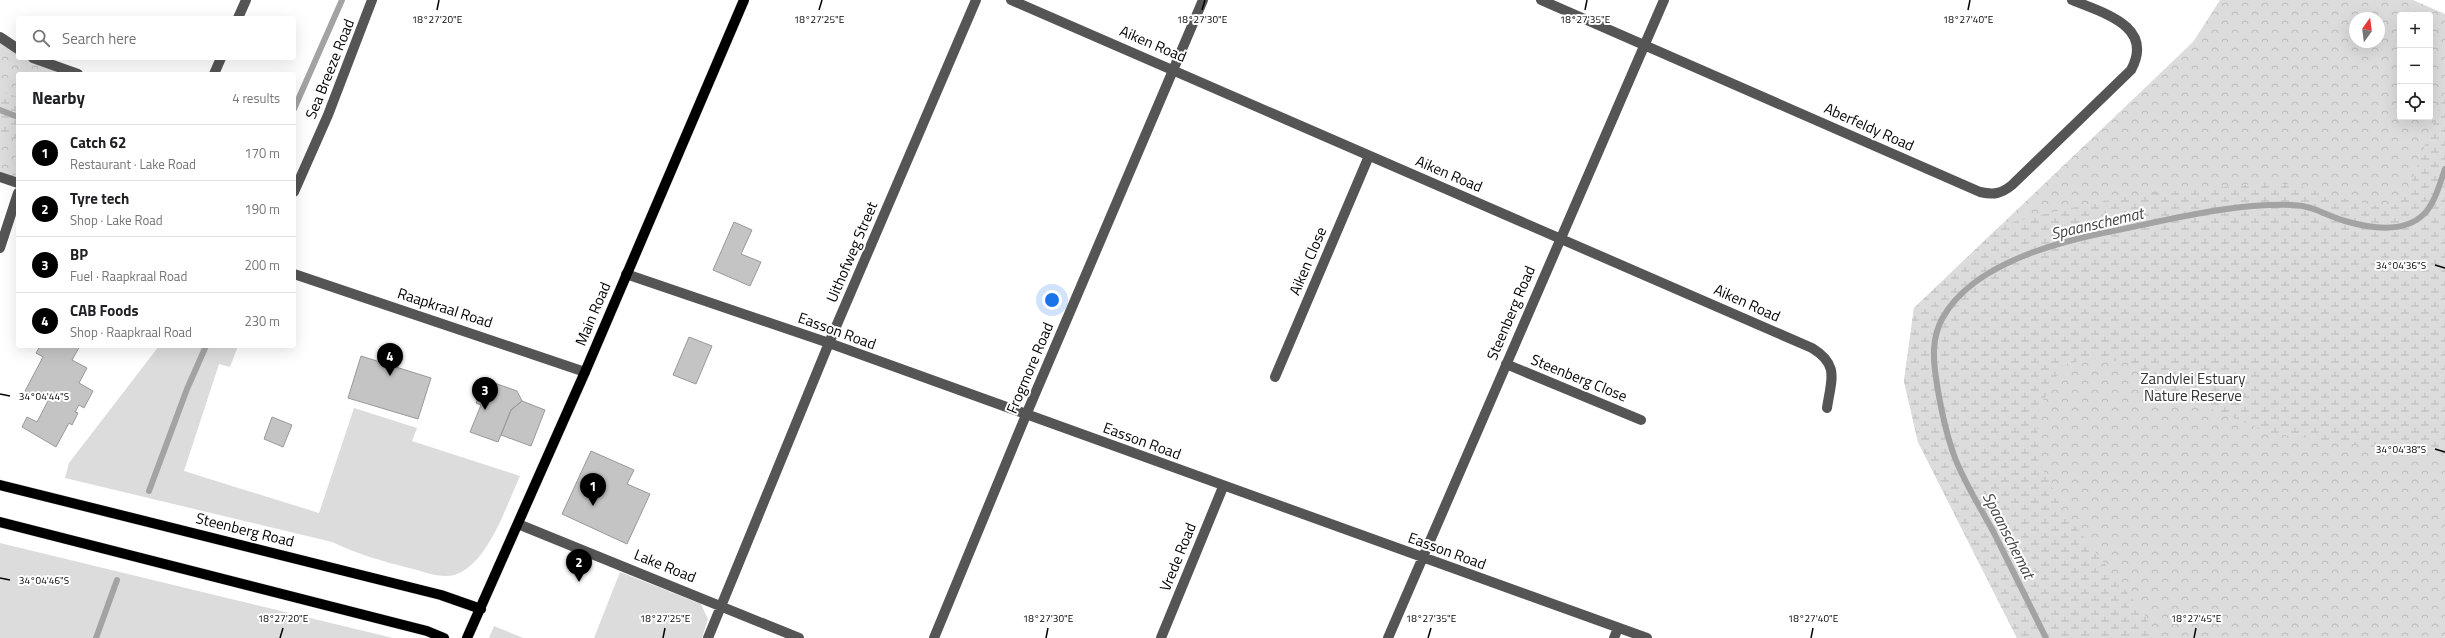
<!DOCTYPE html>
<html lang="en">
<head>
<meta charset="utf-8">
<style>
	:root { --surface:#fff; --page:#f2f2f2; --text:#202124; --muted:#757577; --line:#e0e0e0; --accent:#000 }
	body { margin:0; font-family:"Titillium Web",sans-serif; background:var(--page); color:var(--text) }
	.controls { position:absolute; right:12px; top:12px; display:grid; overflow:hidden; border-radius:4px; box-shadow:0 4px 16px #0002 }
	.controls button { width:36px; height:36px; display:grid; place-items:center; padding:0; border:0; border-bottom:1px solid var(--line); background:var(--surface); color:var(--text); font:20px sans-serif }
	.compass { position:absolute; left:2349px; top:12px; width:36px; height:36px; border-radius:50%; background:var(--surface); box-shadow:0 4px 16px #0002; rotate:14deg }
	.you { position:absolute; left:1052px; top:300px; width:14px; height:14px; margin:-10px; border:3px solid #fff; border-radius:50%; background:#1a73e8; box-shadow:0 0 0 6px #1a73e833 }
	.badge { display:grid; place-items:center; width:26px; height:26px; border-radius:50%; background:var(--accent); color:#fff; font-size:13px; font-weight:700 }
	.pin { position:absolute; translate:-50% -33px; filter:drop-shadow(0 1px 2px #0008) }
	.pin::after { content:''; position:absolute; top:21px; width:14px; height:12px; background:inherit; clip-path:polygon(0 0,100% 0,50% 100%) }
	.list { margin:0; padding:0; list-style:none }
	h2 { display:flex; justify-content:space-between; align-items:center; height:52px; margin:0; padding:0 16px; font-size:17px }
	h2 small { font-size:13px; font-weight:400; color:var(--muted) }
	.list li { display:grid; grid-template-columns:26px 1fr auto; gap:12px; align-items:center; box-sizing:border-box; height:56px; padding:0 16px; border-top:1px solid var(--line) }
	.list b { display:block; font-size:15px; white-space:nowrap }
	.list p { margin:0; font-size:13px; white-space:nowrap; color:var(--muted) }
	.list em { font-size:13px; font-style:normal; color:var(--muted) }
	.icon { flex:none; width:22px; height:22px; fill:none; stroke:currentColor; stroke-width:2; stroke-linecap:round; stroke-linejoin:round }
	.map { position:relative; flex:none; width:2445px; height:638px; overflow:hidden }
	.search { position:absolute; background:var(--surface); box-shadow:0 4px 16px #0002; left:16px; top:16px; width:280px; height:44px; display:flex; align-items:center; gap:10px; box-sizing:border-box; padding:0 14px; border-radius:4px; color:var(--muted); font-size:15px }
	.panel { position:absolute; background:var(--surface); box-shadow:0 4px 16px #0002; left:16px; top:72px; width:280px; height:276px; border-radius:4px }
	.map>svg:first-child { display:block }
	.grass { fill:#dcdcdc }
	.forest { fill:url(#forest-crowns); fill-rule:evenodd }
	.wetland { fill:url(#wetland-marsh) }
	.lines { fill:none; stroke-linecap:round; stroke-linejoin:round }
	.stream { stroke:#a3a3a3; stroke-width:6 }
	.building { fill:#c4c4c4; stroke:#999 }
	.major-casing { stroke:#dbdbdb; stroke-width:11 }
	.minor { stroke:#555; stroke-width:10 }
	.major { stroke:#000; stroke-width:10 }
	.ticks { fill:none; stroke:#000; stroke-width:1.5 }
	.labels { text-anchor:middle; stroke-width:4; stroke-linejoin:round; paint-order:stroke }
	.street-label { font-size:15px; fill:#000; stroke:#fff }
	.park-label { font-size:15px; fill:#333; stroke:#fff }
	.water-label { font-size:16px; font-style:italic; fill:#444; stroke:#fff }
	.ticks-label { font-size:10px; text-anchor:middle; fill:#000; stroke:#fff; stroke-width:4; stroke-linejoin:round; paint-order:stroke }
</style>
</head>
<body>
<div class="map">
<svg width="2445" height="638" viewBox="0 0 2445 638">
	<defs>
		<pattern id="forest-crowns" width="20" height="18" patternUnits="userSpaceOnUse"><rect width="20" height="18" fill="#dcdcdc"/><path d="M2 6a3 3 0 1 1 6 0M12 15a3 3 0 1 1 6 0" fill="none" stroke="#bbb"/></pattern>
		<pattern id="wetland-marsh" width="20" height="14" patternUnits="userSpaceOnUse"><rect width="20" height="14" fill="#dcdcdc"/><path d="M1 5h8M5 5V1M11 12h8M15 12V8" fill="none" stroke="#bbb"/></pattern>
	</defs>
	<rect width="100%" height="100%" fill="#fff"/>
	<path class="grass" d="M159,346H238L230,367L219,364L184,471L319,513L354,408L417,428L412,441L520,476C506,506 488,565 454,575C441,579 422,571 409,568C381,561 358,554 332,542L65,478L69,463Z
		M0,543L393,638H0Z
		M620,572L701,604L708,619L702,638H594Z
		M494,626L523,638H489Z"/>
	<path class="forest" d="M2220,0H2413L2445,14V638H2017L1918,442L1904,381L1914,308L2193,42ZM2400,15H2430V117H2400ZM2355,18H2379V42H2355Z
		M0,37L18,49V58H33L78,74H18V183L0,178Z"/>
	<path class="wetland" d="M0,91L18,97V141L0,134Z
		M2445,92V455L2273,434L2170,392L2132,363L2092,358L2063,365L2038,410L2037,458L2066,514L2148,619L2150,638H2017L1918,442L1904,381L1914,308L2001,225L2057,211L2134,195L2267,183L2295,185L2369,205L2393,206L2404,196L2412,180Z"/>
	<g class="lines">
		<path class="stream" d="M294,109L342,0
			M0,110L18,117
			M149,491L187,389L206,346
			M96,638L117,580
			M2046,638C2029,604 2012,570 1995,535C1982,510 1965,484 1955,458C1945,431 1940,405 1936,378C1933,358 1932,338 1942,319C1970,267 2049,244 2103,233C2165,221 2229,203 2293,205C2312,205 2327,216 2345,221C2369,228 2404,234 2424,214C2435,203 2440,183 2445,169"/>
	</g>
	<path class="building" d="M734,222L752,230L741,254L761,262L750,286L713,270Z
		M689,337L712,346L696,384L673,375Z
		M40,346H80L72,360L87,368L79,383L93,391L84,408L79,405L75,412L78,413L72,425L69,423L56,447L22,427L27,417L37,422L50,397L40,392L39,394L36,393L34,395L25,391L43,357L36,353Z
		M361,356L431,378L418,419L348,398Z
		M486,380L517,391L522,401L511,410L498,442L470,432L481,405L476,403Z
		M522,401L545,410L531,446L501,435L511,410Z
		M272,417L292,425L283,447L264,439Z
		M591,451L634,470L627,484L650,494L627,544L562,514Z"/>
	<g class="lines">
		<g class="major-casing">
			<path id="major" d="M0,485L441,595L481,609
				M0,522L427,631L444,638
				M467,638L585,372L744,0"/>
		</g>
		<path class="minor" d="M1011,0L1812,348C1840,365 1831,380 1827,408
			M1541,0L1980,192C1994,195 2001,194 2012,185L2131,70C2155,26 2103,13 2072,0
			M238,18L246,0
			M0,37L18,49
			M33,58L78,74
			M214,74L221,58
			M0,177L18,183
			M294,192L328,115L372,0
			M0,248L18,193
			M294,274L585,372
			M626,274L829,343L1647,638
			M1506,364L1641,420
			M1275,377L1369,156
			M518,524L799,638
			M708,638L829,343L976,0
			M934,638L1026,415L1203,0
			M1161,638L1223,487
			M1388,638L1664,0
			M1614,638L1618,628"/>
		<use href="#major" class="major"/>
	</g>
	<path class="ticks" d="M437,10L439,0M819,10L822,0M1202,10L1205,0M1585,10L1587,0M1968,10L1970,0M2435,265L2445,268M0,394L10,396M2435,449L2445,452M0,578L10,580M280,638L283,628M663,638L665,628M1046,638L1048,628M1428,638L1431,628M1811,638L1813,628M2194,638L2196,628"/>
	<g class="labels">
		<g class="street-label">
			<text transform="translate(1153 44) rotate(23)" y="5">Aiken Road</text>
			<text transform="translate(330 69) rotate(-68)" y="5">Sea Breeze Road</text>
			<text transform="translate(1869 127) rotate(24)" y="5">Aberfeldy Road</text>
			<text transform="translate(1449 174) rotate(23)" y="5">Aiken Road</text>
			<text transform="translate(852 252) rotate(-67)" y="5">Uithofweg Street</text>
			<text transform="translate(1308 261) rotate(-67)" y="5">Aiken Close</text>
			<text transform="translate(1747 303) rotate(24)" y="5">Aiken Road</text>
			<text transform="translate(445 308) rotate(18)" y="5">Raapkraal Road</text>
			<text transform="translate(1511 313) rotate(-67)" y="5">Steenberg Road</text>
			<text transform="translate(593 314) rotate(-67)" y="5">Main Road</text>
			<text transform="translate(837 331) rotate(20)" y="5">Easson Road</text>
			<text transform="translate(1030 368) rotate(-67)" y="5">Frogmore Road</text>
			<text transform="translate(1579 378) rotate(22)" y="5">Steenberg Close</text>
			<text transform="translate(1142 441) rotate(20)" y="5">Easson Road</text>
			<text transform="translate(245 530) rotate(14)" y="5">Steenberg Road</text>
			<text transform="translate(1447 551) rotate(20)" y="5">Easson Road</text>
			<text transform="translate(1178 557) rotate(-68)" y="5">Vrede Road</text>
			<text transform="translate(665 566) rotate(22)" y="5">Lake Road</text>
		</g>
		<g class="park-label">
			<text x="2193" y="384">Zandvlei Estuary<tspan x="2193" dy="17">Nature Reserve</tspan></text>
		</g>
		<g class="water-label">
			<text transform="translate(2097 223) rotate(-13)" y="6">Spaanschemat</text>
			<text transform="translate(2009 535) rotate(63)" y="6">Spaanschemat</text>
		</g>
	</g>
	<g class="ticks-label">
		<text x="437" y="23">18°27'20"E</text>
		<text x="819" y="23">18°27'25"E</text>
		<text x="1202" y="23">18°27'30"E</text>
		<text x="1585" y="23">18°27'35"E</text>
		<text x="1968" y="23">18°27'40"E</text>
		<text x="2401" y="269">34°04'36"S</text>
		<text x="44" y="400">34°04'44"S</text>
		<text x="2401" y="453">34°04'38"S</text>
		<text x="44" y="584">34°04'46"S</text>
		<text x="283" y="622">18°27'20"E</text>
		<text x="665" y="622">18°27'25"E</text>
		<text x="1048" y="622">18°27'30"E</text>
		<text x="1431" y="622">18°27'35"E</text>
		<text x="1813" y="622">18°27'40"E</text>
		<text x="2196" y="622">18°27'45"E</text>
	</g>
</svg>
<div class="controls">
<button>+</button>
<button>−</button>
<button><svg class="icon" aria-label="locate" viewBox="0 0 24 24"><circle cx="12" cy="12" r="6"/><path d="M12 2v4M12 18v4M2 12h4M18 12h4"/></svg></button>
</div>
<svg class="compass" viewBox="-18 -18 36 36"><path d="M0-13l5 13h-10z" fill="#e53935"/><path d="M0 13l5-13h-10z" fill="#757577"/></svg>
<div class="you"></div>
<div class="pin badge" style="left:593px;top:506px">1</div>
<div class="pin badge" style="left:579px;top:582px">2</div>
<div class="pin badge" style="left:485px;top:410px">3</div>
<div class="pin badge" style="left:390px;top:376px">4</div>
<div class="search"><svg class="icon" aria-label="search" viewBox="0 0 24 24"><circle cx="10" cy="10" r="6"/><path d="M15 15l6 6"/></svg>Search here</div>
<section class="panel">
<h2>Nearby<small>4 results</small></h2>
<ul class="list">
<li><span class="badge">1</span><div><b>Catch 62</b><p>Restaurant · Lake Road</p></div><em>170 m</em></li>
<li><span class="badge">2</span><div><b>Tyre tech</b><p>Shop · Lake Road</p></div><em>190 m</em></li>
<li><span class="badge">3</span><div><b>BP</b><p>Fuel · Raapkraal Road</p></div><em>200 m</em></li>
<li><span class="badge">4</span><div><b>CAB Foods</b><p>Shop · Raapkraal Road</p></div><em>230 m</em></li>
</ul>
</section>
</div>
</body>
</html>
